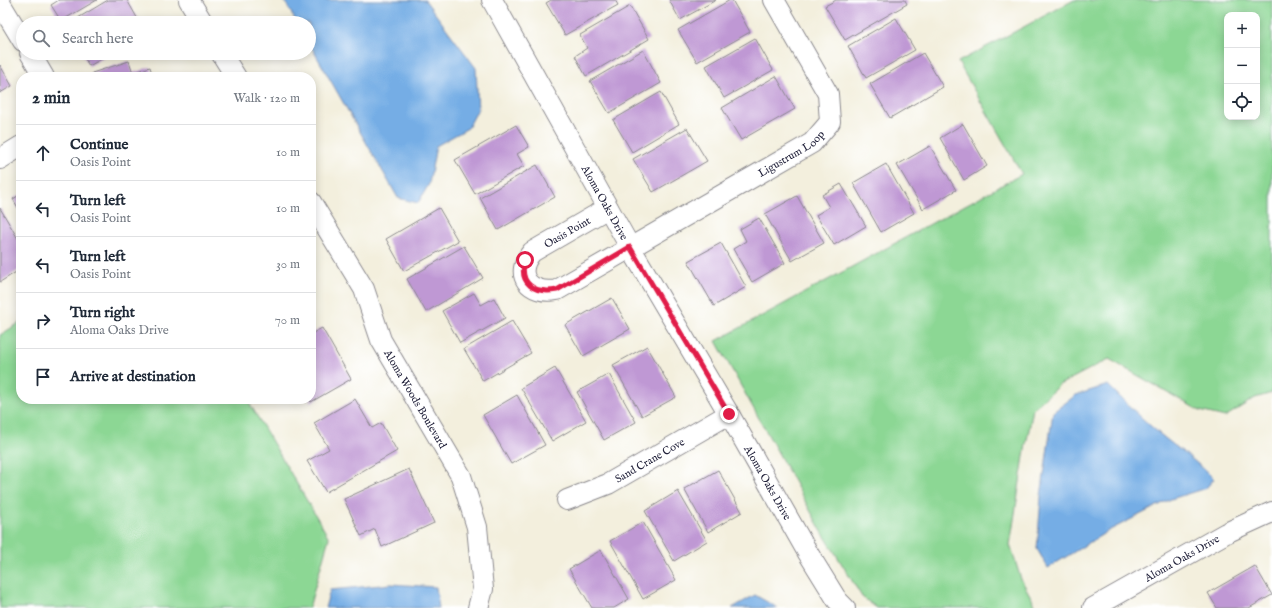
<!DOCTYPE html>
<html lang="en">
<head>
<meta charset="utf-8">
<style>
	:root { --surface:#fff; --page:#f6f6f7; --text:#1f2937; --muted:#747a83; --line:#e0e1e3 }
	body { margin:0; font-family:"IM FELL English",serif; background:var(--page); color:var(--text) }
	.controls { position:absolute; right:12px; top:12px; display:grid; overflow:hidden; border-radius:8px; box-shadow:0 2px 10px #0003 }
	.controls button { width:36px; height:36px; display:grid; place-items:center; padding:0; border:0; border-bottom:1px solid var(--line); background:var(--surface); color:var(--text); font:20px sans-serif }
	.stop { position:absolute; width:12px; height:12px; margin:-9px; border:3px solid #e11d48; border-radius:50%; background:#fff }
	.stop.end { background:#e11d48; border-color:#fff; box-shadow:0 1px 4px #0008 }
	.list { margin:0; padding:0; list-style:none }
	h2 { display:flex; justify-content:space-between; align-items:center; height:52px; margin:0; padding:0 16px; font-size:17px }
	h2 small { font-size:13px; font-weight:400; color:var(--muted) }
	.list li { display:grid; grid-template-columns:26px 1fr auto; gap:12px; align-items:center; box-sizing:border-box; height:56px; padding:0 16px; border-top:1px solid var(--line) }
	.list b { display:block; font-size:15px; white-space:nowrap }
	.list p { margin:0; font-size:13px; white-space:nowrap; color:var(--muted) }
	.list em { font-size:13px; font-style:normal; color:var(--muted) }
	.icon { flex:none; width:22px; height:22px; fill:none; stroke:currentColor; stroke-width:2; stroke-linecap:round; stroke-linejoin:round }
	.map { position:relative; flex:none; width:1272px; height:608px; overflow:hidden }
	.search { position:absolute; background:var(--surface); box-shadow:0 2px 10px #0003; left:16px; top:16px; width:300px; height:44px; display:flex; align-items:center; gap:10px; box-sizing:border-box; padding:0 14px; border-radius:22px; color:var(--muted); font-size:15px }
	.panel { position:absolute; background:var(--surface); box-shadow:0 2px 10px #0003; left:16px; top:72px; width:300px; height:332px; border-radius:16px }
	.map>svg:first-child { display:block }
	.green { fill:#8cd794; stroke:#577c68; fill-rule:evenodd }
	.water { fill:#75ade5; stroke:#4c6890 }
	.building { fill:#bf98d4 }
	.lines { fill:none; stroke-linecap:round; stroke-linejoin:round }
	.minor-casing { stroke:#8a888c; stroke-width:22 }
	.minor { stroke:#fff; stroke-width:20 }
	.route { stroke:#e11d48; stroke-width:5 }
	.labels { text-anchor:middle; stroke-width:4; stroke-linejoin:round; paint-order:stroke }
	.street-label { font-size:11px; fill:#22223b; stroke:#fff }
</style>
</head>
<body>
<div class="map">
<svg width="1272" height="608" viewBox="0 0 1272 608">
	<rect width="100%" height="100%" fill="#fff"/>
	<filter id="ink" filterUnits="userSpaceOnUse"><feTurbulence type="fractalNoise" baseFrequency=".025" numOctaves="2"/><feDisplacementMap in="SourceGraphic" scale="8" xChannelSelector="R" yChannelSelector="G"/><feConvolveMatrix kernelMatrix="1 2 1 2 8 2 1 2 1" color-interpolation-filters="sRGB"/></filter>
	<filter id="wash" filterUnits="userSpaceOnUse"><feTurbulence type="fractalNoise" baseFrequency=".012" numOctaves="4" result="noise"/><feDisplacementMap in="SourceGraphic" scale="16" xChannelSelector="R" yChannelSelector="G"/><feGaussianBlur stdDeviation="0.9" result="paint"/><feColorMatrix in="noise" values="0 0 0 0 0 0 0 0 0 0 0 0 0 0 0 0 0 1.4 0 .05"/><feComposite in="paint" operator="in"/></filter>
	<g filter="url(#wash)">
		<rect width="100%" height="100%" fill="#f3efdd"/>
		<path class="green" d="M1074,0H1272V393L1255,398L1225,417L1200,411L1109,359L1059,385L1033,409L1025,450L1010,545L1021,579L1037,608H877L862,597L821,530L716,341L1022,174L958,62ZM1227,15H1257V117H1227Z
			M21,322V399H247L329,538L309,608H0V335Z"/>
		<path class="water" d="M284,0H425L476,68L478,109L468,128L436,146L429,184L418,203L398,198L309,43V23H297Z
			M1108,385C1125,402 1141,418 1160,434C1178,449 1198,462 1214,479L1206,488L1171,499L1108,531L1048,568L1037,549L1041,496L1053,412L1076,395Z
			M391,584L436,587L439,608H325L330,590Z
			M755,595L778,608H732Z"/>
		<g id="blocks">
			<path class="building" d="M59,0H97L61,21L51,5Z
				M108,0H127L140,23H81L78,18Z
				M551,0H615L618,5L565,35L546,3Z
				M669,0H716L680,20Z
				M730,0H732L750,32L697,62L678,30Z
				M836,0H905L907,4L845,40L825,6Z
				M630,6L649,39L586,76L575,56L587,48L580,35Z
				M896,18L915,50L866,78L848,46Z
				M755,38L773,70L724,98L706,66Z
				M643,50L661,83L609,113L590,81Z
				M82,53H112L89,66Z
				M923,53L943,87L890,118L870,84Z
				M129,61L133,73L150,67L153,77H94L92,73Z
				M0,65L12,86L0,93Z
				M776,76L795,109L741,140L722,108Z
				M661,92L679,124L632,152L613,120Z
				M963,124L987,166L964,180L940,138Z
				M516,125L529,147L517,154L524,166L475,194L455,160Z
				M687,128L707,161L653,192L633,159Z
				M930,146L956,190L923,209L897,165Z
				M886,164L914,213L881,232L853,183Z
				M537,165L555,197L498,230L480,198Z
				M841,184L866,226L834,245L816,215L829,207L822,195Z
				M21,194V213L13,199Z
				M797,196L824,243L792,261L765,214Z
				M0,208L21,244V269L0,282Z
				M439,208L458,241L404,271L386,239Z
				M759,218L785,263L752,282L733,249L746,241L740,229Z
				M721,243L746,287L714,306L688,261Z
				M464,246L483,278L426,312L407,279Z
				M474,293L481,305L494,298L505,318L460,343L442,311Z
				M612,298L630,329L583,356L565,325Z
				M512,321L531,353L483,381L464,349Z
				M322,328L351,379L311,402L309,399H311V334Z
				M647,346L676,397L642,416L613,365Z
				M555,368L586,421L552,441L521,388Z
				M609,374L636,422L604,440L577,392Z
				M517,395L545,445L511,464L483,415Z
				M355,399L372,428L381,423L397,451L326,492L307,461L329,449L314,423Z
				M409,469L434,523L382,547L375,529L361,536L344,499Z
				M718,470L742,512L708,532L684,489Z
				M678,491L707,541L674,561L645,511Z
				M643,522L676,580L643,599L610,541Z
				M601,550L629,599L614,608H592L569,569Z
				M1255,566L1272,595L1249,608H1217L1208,593Z"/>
		</g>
	</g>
	<g filter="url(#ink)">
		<use href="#blocks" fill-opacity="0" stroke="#8a888c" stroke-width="1"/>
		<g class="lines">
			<g class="minor-casing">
				<g id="minor">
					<path d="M189,0L203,23"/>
					<path id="s1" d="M492,0L630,247L729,414L808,553L837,600L845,608"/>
					<path d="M0,3L23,41"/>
					<path d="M30,53L44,77"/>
					<path d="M221,53L236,77"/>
					<path d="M0,159L21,146"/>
					<path id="s2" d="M311,202L364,289L381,340L461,476L477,527L483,589L478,608"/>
					<path id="s3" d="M608,208L532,252C513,275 529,295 557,290L812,143L830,122L828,94L774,0"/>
					<path id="s4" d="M567,500L608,484L729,414"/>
					<path id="s5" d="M1093,608L1226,533L1272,512"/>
				</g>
			</g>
			<use href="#minor" class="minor"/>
		</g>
	</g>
	<g class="lines" filter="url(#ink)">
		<path class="route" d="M525,260C518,284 535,294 557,290L630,247L729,414"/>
	</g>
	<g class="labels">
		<g class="street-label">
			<text dy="4" stroke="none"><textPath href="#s3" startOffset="424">Ligustrum Loop</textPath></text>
			<text dy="4" stroke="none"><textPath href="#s1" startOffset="232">Aloma Oaks Drive</textPath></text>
			<text transform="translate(567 232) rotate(-30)" y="4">Oasis Point</text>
			<text dy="4" stroke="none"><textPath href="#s2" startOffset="224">Aloma Woods Boulevard</textPath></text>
			<text dy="4" stroke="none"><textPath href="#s4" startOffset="92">Sand Crane Cove</textPath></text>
			<text dy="4" stroke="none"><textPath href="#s1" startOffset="556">Aloma Oaks Drive</textPath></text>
			<text dy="4" stroke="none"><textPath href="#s5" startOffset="102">Aloma Oaks Drive</textPath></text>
		</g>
	</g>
</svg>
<div class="controls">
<button>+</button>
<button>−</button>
<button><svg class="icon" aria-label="locate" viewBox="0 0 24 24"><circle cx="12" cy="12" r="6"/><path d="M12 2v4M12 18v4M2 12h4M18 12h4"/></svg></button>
</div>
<div class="stop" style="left:525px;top:260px"></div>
<div class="stop end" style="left:729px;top:414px"></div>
<div class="search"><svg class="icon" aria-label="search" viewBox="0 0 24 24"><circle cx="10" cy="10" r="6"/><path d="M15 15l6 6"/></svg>Search here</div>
<section class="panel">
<h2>2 min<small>Walk · 120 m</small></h2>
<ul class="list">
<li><svg class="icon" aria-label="ahead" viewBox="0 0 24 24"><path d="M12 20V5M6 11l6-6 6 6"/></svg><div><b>Continue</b><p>Oasis Point</p></div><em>10 m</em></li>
<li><svg class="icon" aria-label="left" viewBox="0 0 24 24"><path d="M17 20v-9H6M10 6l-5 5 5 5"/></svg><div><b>Turn left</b><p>Oasis Point</p></div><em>10 m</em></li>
<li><svg class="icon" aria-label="left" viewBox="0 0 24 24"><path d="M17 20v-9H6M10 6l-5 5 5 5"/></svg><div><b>Turn left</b><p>Oasis Point</p></div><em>30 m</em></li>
<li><svg class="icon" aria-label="right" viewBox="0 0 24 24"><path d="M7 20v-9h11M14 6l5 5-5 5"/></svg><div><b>Turn right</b><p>Aloma Oaks Drive</p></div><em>70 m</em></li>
<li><svg class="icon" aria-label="arrive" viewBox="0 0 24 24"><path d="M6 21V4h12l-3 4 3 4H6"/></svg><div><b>Arrive at destination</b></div></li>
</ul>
</section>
</div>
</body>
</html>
